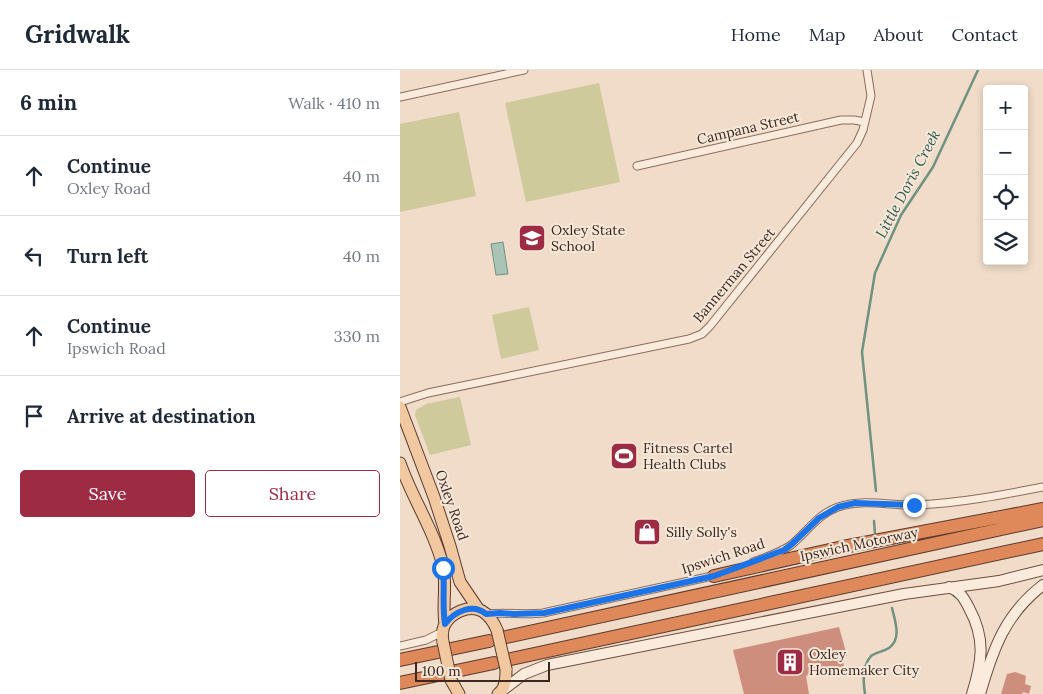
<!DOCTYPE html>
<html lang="en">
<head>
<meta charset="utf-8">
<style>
	:root { --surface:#fff; --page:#f2f2f3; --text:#1f2937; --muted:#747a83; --line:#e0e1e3; --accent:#9d2b43 }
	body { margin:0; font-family:Lora,serif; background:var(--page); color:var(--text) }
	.controls { position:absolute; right:15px; top:15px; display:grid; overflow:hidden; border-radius:5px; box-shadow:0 2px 8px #0003 }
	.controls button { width:45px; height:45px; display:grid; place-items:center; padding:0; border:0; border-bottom:1px solid var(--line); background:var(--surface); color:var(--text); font:25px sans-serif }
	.scale { position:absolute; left:15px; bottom:12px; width:135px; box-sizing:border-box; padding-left:5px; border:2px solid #3c2820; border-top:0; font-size:14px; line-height:18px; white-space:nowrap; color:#3c2820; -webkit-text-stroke:4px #f7e7d8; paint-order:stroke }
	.stop { position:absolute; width:15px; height:15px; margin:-11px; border:4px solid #1a73e8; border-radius:50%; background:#fff }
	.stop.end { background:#1a73e8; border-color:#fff; box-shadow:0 1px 5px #0008 }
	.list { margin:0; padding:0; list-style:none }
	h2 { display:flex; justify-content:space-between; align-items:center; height:65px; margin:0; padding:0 20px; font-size:21px }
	h2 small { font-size:16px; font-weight:400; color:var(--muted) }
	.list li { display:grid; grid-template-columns:32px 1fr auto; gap:15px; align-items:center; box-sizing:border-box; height:80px; padding:0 20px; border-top:1px solid var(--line) }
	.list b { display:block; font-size:19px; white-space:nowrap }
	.list p { margin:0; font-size:16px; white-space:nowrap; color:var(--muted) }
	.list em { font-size:16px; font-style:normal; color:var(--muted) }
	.actions { display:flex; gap:10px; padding:15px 20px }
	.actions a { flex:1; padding:11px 0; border:1px solid var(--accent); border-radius:5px; text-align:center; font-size:18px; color:var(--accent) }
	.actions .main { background:var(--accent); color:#fff }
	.icon { flex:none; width:28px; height:28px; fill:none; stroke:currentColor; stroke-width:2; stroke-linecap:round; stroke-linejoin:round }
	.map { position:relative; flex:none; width:643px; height:624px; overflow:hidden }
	header { display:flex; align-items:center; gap:30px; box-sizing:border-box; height:70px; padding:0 25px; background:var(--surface); border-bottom:1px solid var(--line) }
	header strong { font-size:24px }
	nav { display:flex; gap:28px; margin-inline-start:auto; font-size:18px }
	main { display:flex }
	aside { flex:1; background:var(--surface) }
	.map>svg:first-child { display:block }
	.green { fill:#ceca9b }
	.water { fill:#a9c4b6; stroke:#6f9282 }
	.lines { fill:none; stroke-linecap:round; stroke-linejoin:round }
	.stream { stroke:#6f9282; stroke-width:2.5 }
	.building { fill:#ce8e7e }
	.minor-casing { stroke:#8c6c5c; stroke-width:9 }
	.secondary-casing { stroke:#6e4d3f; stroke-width:12 }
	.primary-casing { stroke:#5a3b30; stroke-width:13 }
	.motorway-casing { stroke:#5a3b30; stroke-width:14 }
	.minor { stroke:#faebdc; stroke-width:7 }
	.secondary { stroke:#faebdc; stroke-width:10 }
	.primary { stroke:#f2c8a1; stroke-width:11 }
	.motorway { stroke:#df8859; stroke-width:12 }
	.primary-bridge-casing { stroke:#5a3b30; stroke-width:13; stroke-linecap:butt }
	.primary-bridge { stroke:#f2c8a1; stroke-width:11 }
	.route { stroke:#1a73e8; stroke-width:6 }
	.labels { text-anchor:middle; stroke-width:4; stroke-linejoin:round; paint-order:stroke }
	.street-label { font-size:14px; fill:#3c2820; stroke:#f7e7d8 }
	.poi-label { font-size:14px; fill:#3c2820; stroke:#f7e7d8; text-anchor:start }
	.water-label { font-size:15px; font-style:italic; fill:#2f5c50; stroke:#f7e7d8 }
</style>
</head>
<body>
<header>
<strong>Gridwalk</strong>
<nav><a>Home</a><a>Map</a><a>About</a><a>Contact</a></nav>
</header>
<main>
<aside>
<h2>6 min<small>Walk · 410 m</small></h2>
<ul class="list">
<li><svg class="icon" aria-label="ahead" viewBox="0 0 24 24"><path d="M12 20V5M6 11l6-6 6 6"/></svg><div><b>Continue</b><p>Oxley Road</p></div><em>40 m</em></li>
<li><svg class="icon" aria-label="left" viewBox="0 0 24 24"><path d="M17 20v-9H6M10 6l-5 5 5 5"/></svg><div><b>Turn left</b></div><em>40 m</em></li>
<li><svg class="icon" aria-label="ahead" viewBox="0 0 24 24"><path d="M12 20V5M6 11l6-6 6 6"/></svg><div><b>Continue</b><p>Ipswich Road</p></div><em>330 m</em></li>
<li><svg class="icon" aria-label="arrive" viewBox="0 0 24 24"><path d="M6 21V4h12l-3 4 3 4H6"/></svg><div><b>Arrive at destination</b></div></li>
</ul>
<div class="actions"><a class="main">Save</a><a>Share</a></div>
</aside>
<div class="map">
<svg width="643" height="624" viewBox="0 0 643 624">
	<rect width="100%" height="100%" fill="#f0dcc8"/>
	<path class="green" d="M199,13L220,112L126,132L105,33Z
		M59,42L76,126L0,142V54Z
		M129,237L139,280L101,289L92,245Z
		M60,327L71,375L30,385L15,345L16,340L26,334Z"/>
	<path class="water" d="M103,172L108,204L96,205L91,174Z"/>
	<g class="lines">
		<path class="stream" d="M476,421L462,282L475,203L501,145L533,97L578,0
			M474,451L475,464
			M465,624C463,612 462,596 471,586C476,582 483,582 489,578C502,569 495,551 492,538"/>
	</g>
	<path class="building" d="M439,557L447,586L442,587L444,596L406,606L409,624H344L333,580Z
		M615,602L626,606L625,614L631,616L629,624L623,622L622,624H601L607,604Z"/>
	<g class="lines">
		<g class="minor-casing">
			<path id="minor" d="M0,27L124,0
				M237,96L441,50H454L465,52
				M0,332L28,323L289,269L302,264L310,256L457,73L463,60L471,26L467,0
				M353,492C366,487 380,483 391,475C407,462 418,444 438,437C465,428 492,436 518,435C560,433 602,425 643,417
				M86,544C105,542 124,545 143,543L317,505
				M0,576L26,570L42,562"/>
		</g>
		<g class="secondary-casing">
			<path id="secondary" d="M549,517C560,521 564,528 569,538C586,569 582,592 572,624
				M103,620L124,604L147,595L504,524L599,511L643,500
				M580,624C593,579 605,544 643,515"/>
		</g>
		<g class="primary-casing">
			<path id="primary" d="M0,337L34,427L50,476L60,512L79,540
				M0,393C12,428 34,460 43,496C47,515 42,535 45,554
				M43,572C42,566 42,561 44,556C50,543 69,534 82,541C89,545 94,553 97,560
				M51,610L59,624
				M98,624C106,618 106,608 106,599"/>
		</g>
		<g class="motorway-casing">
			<path id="motorway" d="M314,506L443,477L643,439
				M106,567L643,450
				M51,579L89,571
				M111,589L643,474
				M0,590L38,582
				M56,601L94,593
				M0,613L43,604"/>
		</g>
		<use href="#minor" class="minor"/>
		<use href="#secondary" class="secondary"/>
		<use href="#primary" class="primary"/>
		<use href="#motorway" class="motorway"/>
		<g class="primary-bridge-casing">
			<path id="primary-bridge" d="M97,560L106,599
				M43,572L51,610"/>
		</g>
		<use href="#primary-bridge" class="primary-bridge"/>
	</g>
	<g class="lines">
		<path class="route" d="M43,498C45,516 42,535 45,554C55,541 73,533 86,544L100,543L114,544L144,543L314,506L384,480L392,474L419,448L438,437L455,433L514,435"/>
	</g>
	<defs>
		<g id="school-square" transform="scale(1.4375)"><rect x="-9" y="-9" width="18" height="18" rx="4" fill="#9d2b43" stroke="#f7e7d8"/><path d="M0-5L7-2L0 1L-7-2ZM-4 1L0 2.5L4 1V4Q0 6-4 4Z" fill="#fff"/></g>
		<g id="stadium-square" transform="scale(1.4375)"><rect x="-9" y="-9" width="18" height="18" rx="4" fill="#9d2b43" stroke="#f7e7d8"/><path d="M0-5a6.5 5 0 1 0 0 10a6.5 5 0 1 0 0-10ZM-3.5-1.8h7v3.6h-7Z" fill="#fff"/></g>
		<g id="shop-square" transform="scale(1.4375)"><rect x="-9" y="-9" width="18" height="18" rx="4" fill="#9d2b43" stroke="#f7e7d8"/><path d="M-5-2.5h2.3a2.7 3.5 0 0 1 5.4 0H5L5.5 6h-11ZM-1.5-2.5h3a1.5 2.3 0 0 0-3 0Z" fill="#fff"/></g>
		<g id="building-square" transform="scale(1.4375)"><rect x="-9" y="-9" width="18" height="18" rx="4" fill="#9d2b43" stroke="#f7e7d8"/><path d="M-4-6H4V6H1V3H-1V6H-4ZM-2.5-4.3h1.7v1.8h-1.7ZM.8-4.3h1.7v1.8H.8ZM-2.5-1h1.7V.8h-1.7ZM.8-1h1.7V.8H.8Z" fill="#fff"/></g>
	</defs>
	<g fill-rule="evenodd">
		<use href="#school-square" x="132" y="168"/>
		<use href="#stadium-square" x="224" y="386"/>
		<use href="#shop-square" x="247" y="462"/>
		<use href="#building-square" x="390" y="592"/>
	</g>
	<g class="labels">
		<g class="street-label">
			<text transform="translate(348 58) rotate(-13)" y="5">Campana Street</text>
			<text transform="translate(334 205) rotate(-50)" y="5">Bannerman Street</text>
			<text transform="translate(52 435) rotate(71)" y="5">Oxley Road</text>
			<text transform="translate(459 474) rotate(-12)" y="5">Ipswich Motorway</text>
			<text transform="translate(323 486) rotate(-18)" y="5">Ipswich Road</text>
		</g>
		<g class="poi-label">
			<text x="151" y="165">Oxley State<tspan x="151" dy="16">School</tspan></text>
			<text x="243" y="383">Fitness Cartel<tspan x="243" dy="16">Health Clubs</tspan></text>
			<text x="266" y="467">Silly Solly's</text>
			<text x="409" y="589">Oxley<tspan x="409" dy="16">Homemaker City</tspan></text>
		</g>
		<g class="water-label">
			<text transform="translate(508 114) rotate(-62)" y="5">Little Doris Creek</text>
		</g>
	</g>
</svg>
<div class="controls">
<button>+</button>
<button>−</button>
<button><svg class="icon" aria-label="locate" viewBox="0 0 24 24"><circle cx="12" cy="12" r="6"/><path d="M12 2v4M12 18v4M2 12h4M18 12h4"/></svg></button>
<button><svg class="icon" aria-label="layers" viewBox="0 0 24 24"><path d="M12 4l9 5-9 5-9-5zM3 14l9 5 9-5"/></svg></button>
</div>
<div class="scale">100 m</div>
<div class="stop" style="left:43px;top:498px"></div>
<div class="stop end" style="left:514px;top:435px"></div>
</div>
</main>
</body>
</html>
